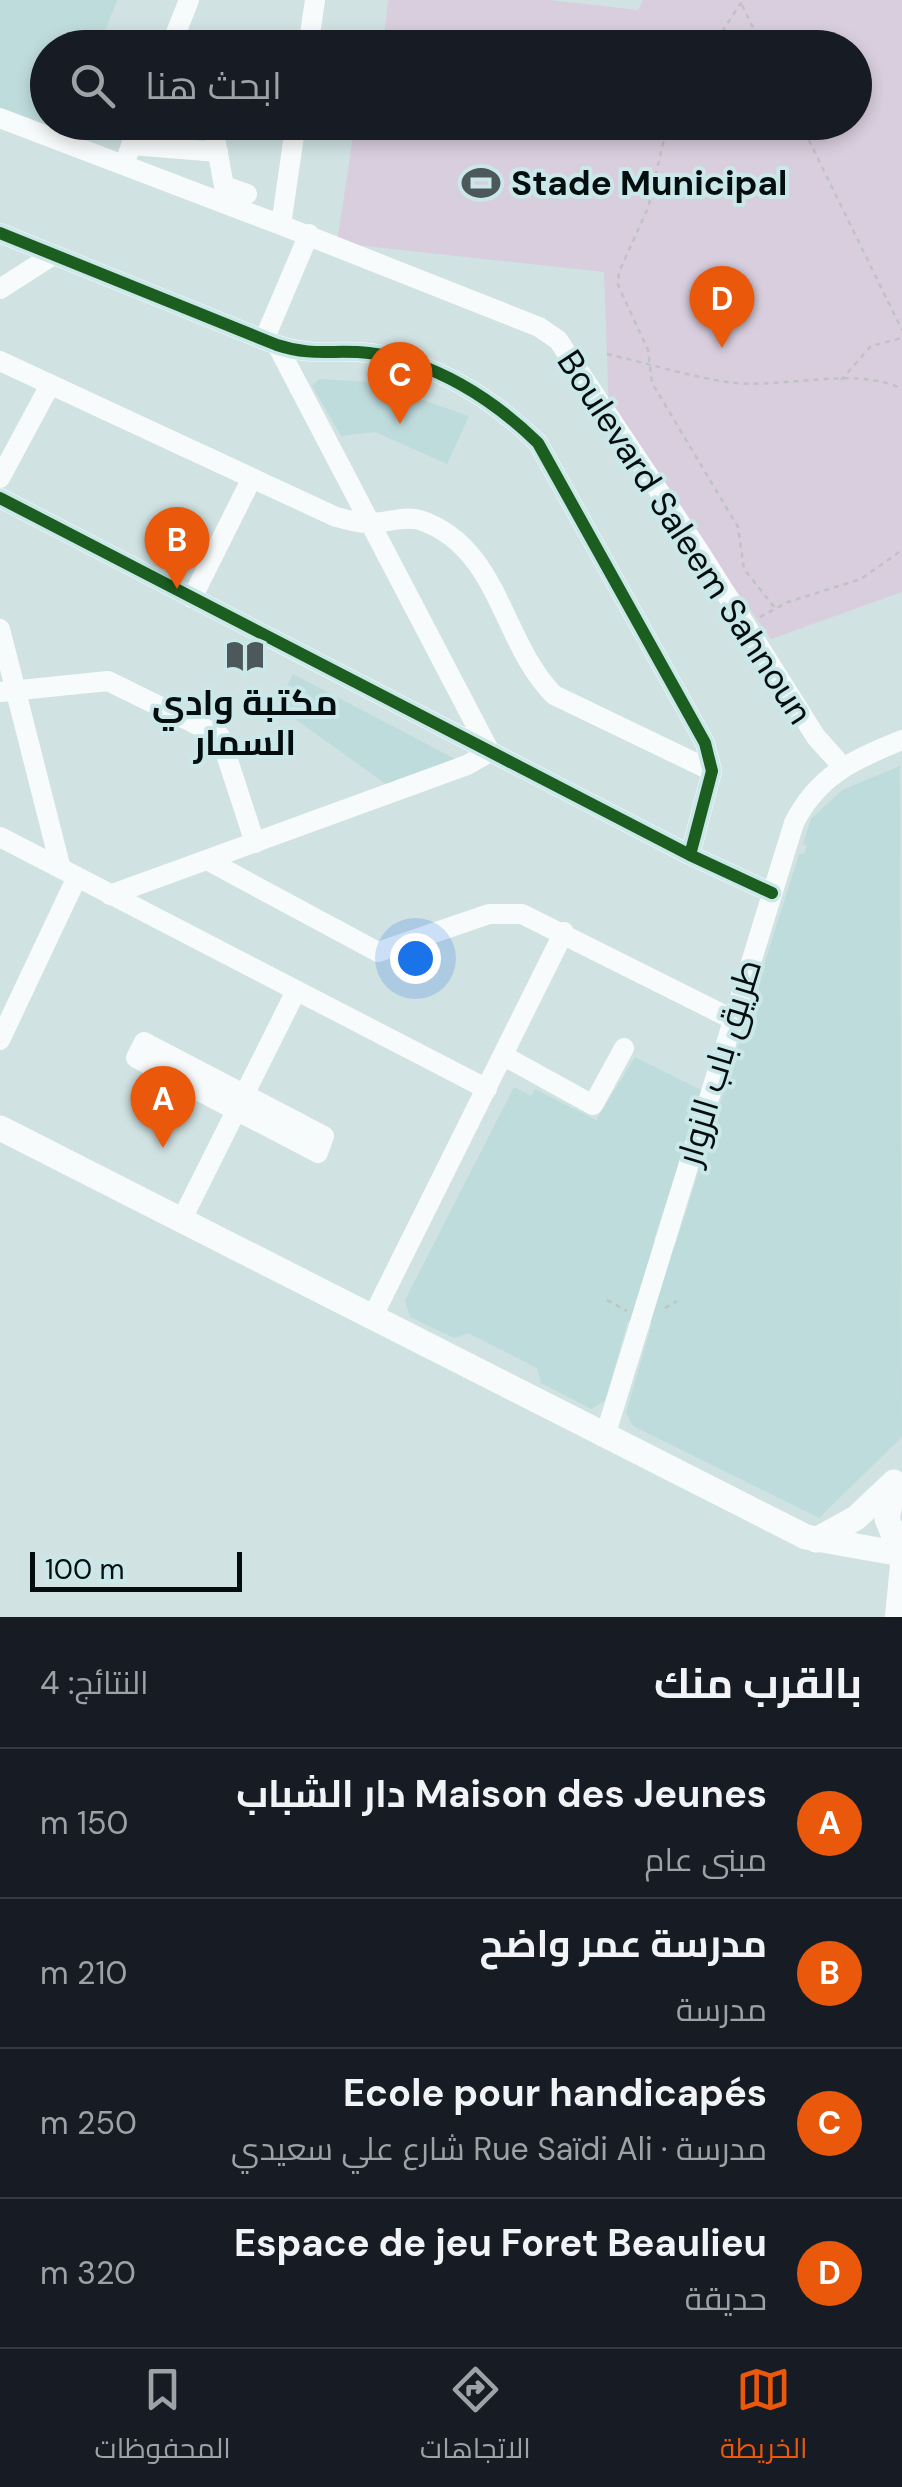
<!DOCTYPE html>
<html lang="ar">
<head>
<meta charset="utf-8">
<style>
	:root { --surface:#171b24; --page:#242831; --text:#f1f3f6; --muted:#9ea1a6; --line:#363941; --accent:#ea580c }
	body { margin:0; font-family:"DM Sans",Cairo,sans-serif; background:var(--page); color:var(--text); direction:rtl }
	.scale { position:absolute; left:30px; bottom:25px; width:212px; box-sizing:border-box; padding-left:10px; border:5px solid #050e0f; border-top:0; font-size:28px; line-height:35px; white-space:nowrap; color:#050e0f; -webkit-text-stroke:8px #cae8e9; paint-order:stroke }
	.you { position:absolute; left:415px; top:958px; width:35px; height:35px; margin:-25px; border:8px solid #fff; border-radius:50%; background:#1a73e8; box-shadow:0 0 0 15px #1a73e833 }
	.badge { display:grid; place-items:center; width:65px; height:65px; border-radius:50%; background:var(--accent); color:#fff; font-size:32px; font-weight:700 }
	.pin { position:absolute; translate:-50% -82px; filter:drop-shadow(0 2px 5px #0008) }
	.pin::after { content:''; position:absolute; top:52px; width:35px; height:30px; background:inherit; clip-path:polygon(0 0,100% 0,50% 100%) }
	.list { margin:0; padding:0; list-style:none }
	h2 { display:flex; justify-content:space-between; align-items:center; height:130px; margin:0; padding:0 40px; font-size:42px }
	h2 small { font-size:32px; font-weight:400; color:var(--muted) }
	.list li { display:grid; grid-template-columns:65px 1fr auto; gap:30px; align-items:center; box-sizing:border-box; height:150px; padding:0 40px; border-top:2px solid var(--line) }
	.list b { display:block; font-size:38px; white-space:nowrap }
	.list p { margin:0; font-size:32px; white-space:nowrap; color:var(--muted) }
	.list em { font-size:32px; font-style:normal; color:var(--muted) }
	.icon { flex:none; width:55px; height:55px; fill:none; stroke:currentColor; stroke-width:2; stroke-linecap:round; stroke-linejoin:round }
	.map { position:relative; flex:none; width:902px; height:1617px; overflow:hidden; direction:ltr }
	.search { position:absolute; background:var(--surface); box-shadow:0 5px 15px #0003; left:30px; right:30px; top:30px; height:110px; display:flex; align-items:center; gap:25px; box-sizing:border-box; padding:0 35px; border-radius:55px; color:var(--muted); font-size:38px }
	.sheet { height:730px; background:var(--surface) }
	nav { display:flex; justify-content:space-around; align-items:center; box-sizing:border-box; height:140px; border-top:2px solid var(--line); background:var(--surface); font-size:28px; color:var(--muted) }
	nav a { display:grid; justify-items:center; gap:5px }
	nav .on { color:var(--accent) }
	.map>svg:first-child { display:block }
	.built { fill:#bfdcdd }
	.green { fill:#d9cede }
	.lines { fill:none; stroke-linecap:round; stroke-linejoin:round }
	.path { stroke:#bec3c3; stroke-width:2.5; stroke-dasharray:5 5; stroke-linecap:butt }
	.minor { stroke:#f8fbfb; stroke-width:20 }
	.major { stroke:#f8fbfb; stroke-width:25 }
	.cycleway-casing { stroke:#cae8e9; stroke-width:19 }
	.cycleway { stroke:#1b5e20; stroke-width:12 }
	.labels { text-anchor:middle; stroke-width:8; stroke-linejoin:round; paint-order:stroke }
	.poi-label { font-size:35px; font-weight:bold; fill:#050e0f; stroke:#cae8e9; text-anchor:start }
	.street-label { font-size:35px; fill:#050e0f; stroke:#cae8e9 }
</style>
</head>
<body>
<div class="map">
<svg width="902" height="1617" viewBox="0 0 902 1617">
	<rect width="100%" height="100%" fill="#d1e2e2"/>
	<path class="built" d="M0,0H117L99,47L48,48V122L72,123L64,143L0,120Z
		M319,379L371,382L469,416L447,464L375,432L341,436L312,386Z
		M293,674L467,765L397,792L277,706Z
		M900,766L902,1437L819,1518L633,1426L626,1413L652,1323L628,1321L605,1401L591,1409L541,1383L537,1368L468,1333L454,1338L410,1317L405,1300L514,1087L531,1096L535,1089L596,1120L635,1057L703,1091L654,1239L675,1246L799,854H804L807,846L803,844L811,819L842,790Z"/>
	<path class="green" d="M388,0H549L638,10L643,0H902V592L771,639L609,412L604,272L337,243L355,123L854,122V48L383,47Z"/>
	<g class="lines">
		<path class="path" d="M742,5L763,48
			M711,48L743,0
			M668,122L648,208L619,272L618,285L648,350L652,383L738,527L744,569L775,608
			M800,122L902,330
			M607,354C647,363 687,376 727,382C780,390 856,365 902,389
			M841,380L871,346L902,338
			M760,617L788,602L861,579L902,550
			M607,1300L627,1311
			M665,1308L677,1301"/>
		<path class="minor" d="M170,48L189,0
			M308,48L315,0
			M0,118L281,225
			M212,122L224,186L247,194
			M296,122L281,225L539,327L558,340L699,551L816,737L842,766
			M131,145L218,152
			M128,154L140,122
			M0,233L277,345C313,357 335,349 369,353C434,361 493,399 538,443L705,743L712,771L690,855
			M0,289L53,255
			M264,340L309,234
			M0,361L336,517C346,519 356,523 367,523C384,524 403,515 420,520C500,547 501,642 554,695L712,771
			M0,478L50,385
			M0,498L690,855L772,893
			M192,598L251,480
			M0,629L61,869
			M0,692L108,681L220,736L255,843
			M0,837L487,1089
			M207,860L378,952L489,914H522L732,1019
			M110,895L467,765L490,752L277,345
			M0,1040L77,877
			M144,1042L324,1136L318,1153L136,1058Z
			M504,1056L593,1105L624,1048
			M181,1221L296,991
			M373,1316L564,932
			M605,1436L794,823C818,775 855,759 902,740
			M895,1617L901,1554"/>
		<path class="major" d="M0,1128L806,1537L901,1554
			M894,1484L887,1519L902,1555
			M816,1540L856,1518L894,1482"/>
		<g class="cycleway-casing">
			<path id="cycleway" d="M0,233L277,345C313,357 335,349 369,353C434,361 493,399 538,443L705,743L712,771L690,855
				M0,498L690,855L772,893"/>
		</g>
		<use href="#cycleway" class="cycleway"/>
	</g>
	<defs>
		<g id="stadium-bare" transform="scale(3)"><path d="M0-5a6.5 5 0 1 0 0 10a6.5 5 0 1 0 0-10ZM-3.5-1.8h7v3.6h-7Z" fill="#4c5859" stroke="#cae8e9" stroke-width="2.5" paint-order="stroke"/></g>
		<g id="library-bare" transform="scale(3)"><path d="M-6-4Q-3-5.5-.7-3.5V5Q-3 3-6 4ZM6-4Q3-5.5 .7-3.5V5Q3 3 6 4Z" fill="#4c5859" stroke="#cae8e9" stroke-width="2.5" paint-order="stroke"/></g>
	</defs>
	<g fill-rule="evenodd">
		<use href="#stadium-bare" x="481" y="183"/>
		<use href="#library-bare" x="245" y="656"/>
	</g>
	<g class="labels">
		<g class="poi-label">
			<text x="511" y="195">Stade Municipal</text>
			<text x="245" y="715" text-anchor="middle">مكتبة وادي<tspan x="245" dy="40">السمار</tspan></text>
		</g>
		<g class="street-label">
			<text transform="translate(685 537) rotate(57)" y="12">Boulevard Saleem Sahnoun</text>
			<text transform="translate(719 1062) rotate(-73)" y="12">طريق باب الزوار</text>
		</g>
	</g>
</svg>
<div class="scale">100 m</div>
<div class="you"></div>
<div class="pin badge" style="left:163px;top:1148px">A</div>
<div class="pin badge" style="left:177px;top:589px">B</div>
<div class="pin badge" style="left:400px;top:424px">C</div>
<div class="pin badge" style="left:722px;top:348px">D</div>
<div class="search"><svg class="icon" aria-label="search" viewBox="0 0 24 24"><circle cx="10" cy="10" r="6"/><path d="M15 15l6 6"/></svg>ابحث هنا</div>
</div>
<section class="sheet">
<h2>بالقرب منك<small>النتائج: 4</small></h2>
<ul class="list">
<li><span class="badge">A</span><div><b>Maison des Jeunes دار الشباب</b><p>مبنى عام</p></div><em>150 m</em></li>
<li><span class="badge">B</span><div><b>مدرسة عمر واضح</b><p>مدرسة</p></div><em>210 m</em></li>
<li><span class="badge">C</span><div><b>Ecole pour handicapés</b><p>مدرسة · Rue Saïdi Ali شارع علي سعيدي</p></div><em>250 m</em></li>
<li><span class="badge">D</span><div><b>Espace de jeu Foret Beaulieu</b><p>حديقة</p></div><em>320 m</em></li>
</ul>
</section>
<nav>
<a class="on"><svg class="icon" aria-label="map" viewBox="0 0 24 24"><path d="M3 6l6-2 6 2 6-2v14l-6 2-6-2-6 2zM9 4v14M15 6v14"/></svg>الخريطة</a>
<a><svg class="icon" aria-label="directions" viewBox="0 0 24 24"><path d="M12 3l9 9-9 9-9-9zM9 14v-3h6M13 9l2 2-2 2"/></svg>الاتجاهات</a>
<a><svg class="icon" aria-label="saved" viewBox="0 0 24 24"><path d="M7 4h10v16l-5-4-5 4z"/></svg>المحفوظات</a>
</nav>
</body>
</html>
